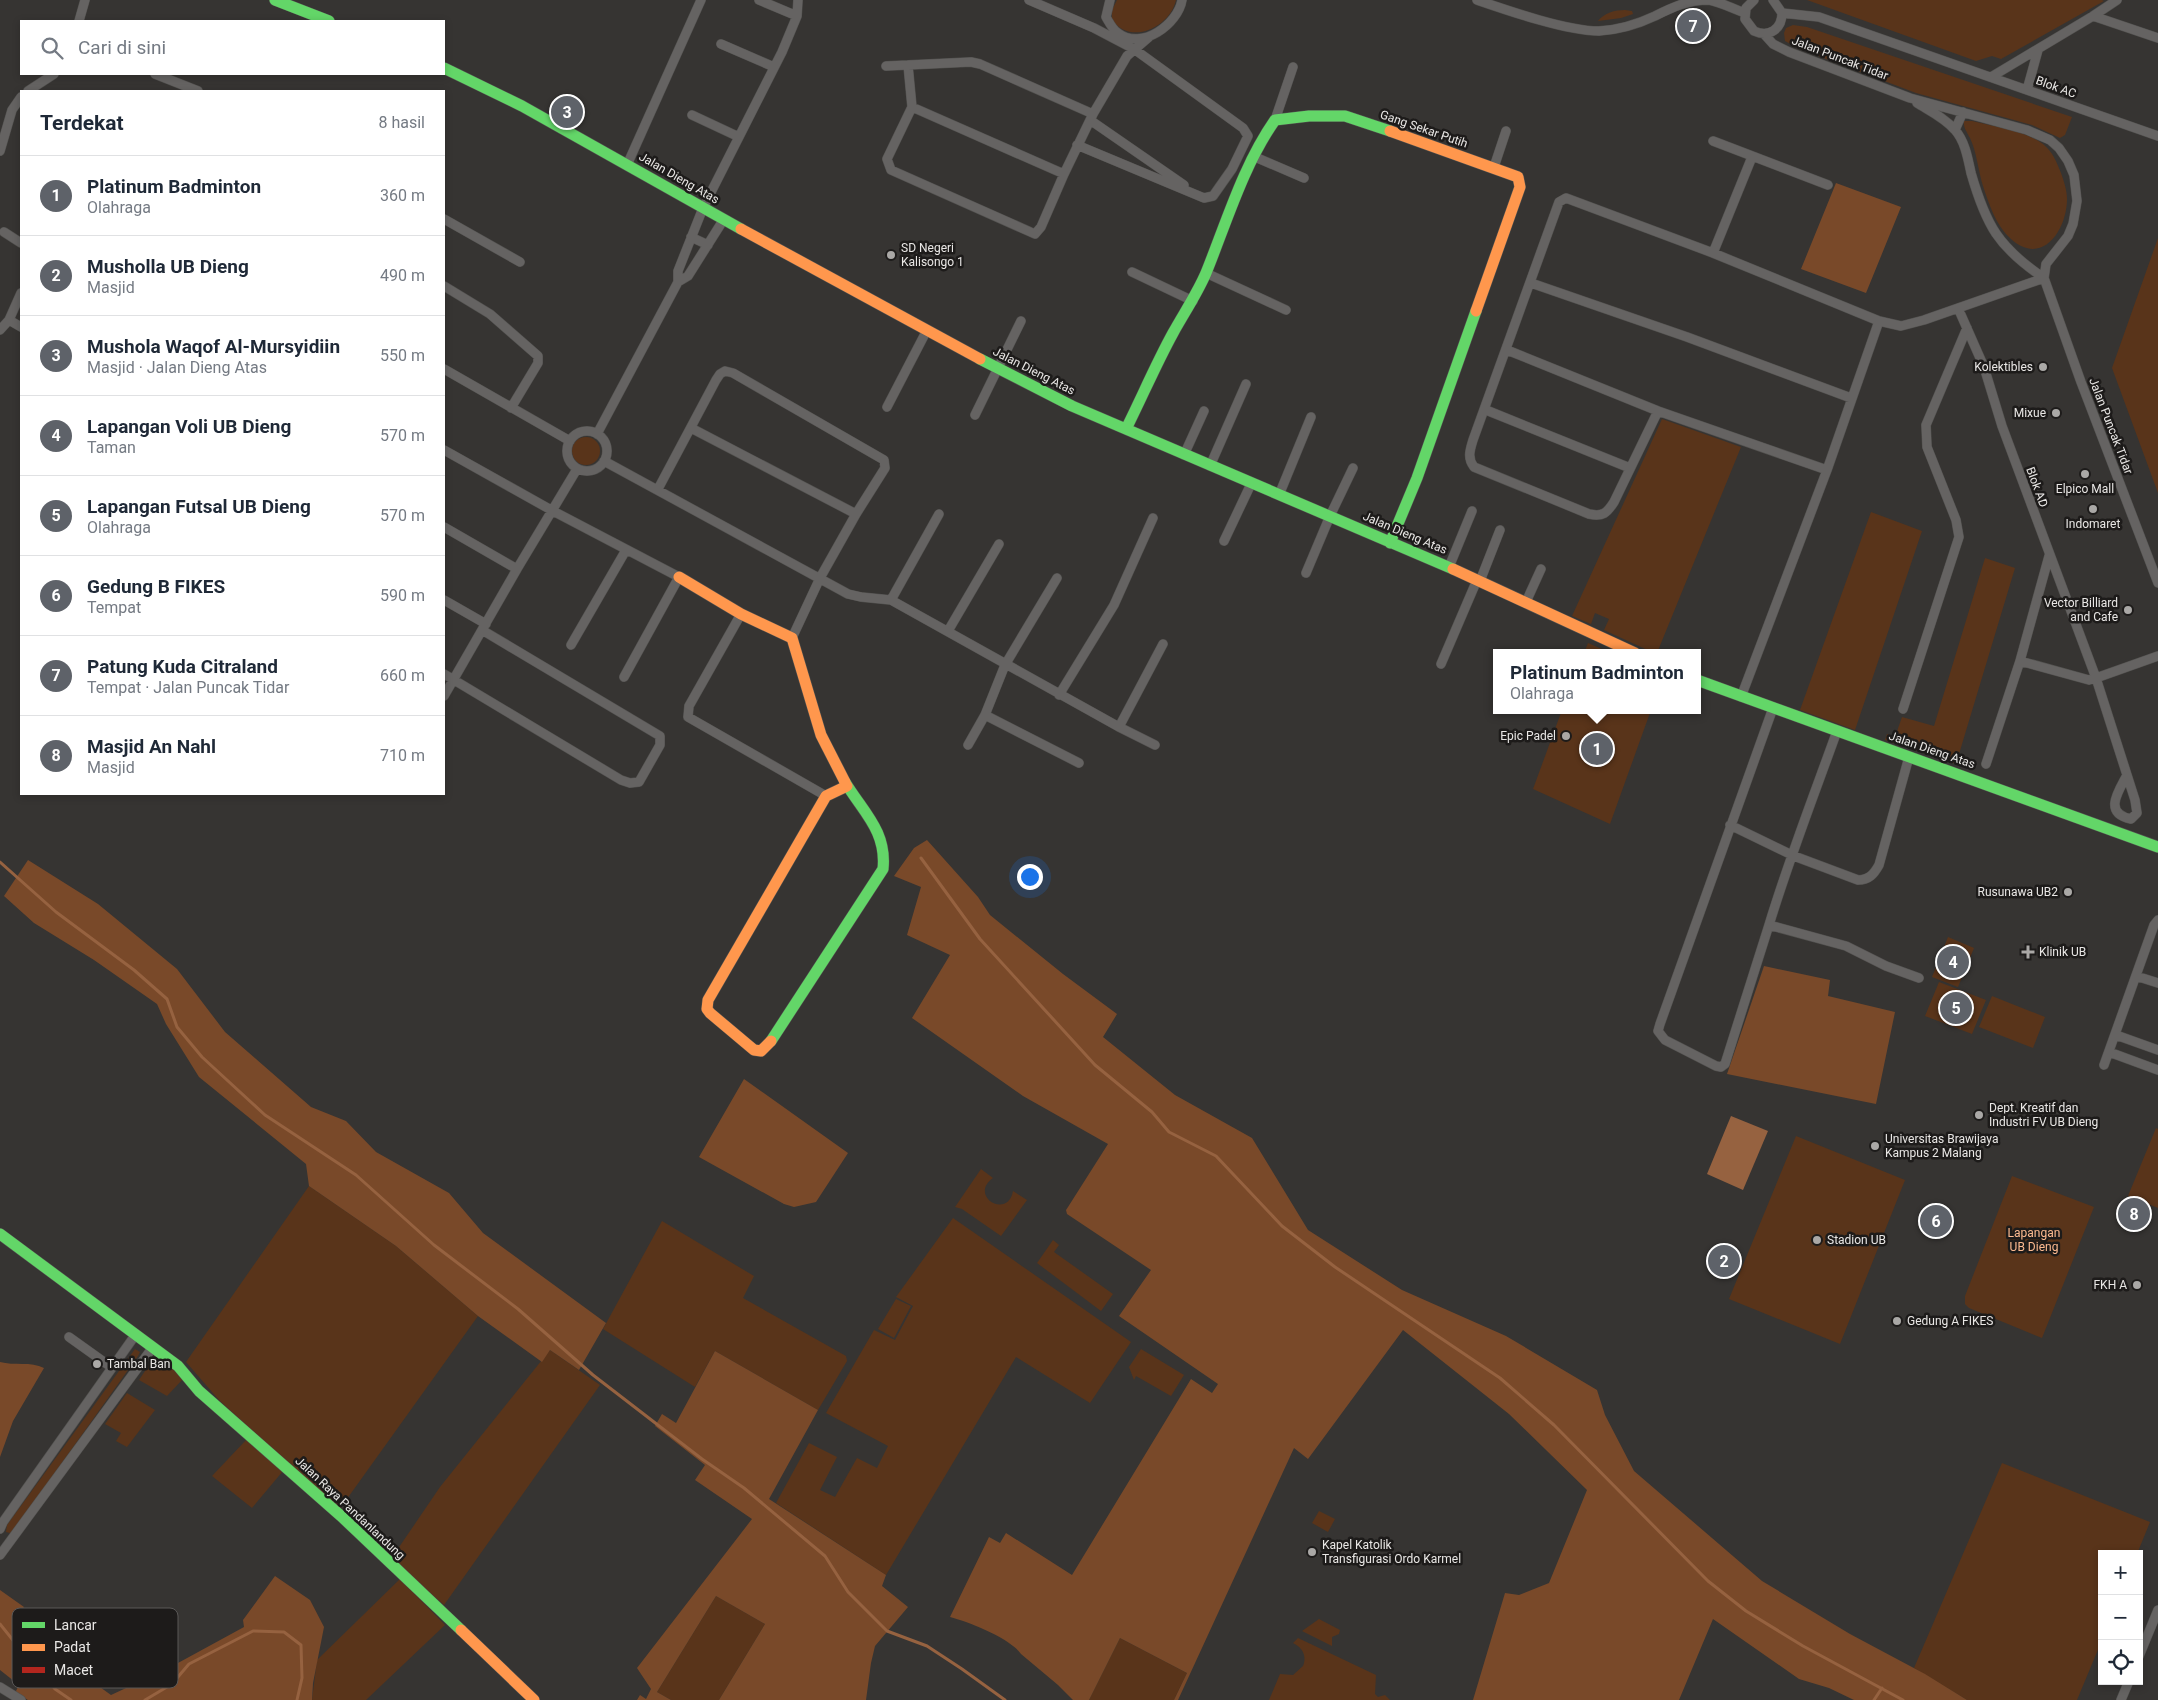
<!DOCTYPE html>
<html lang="id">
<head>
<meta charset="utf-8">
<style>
	:root { --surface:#fff; --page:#f6f6f7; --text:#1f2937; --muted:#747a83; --line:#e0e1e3; --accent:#5e6269 }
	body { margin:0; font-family:Roboto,sans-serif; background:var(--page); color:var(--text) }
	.controls { position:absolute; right:15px; bottom:15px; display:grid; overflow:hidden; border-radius:0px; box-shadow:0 2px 8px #0003 }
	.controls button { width:45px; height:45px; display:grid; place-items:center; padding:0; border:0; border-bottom:1px solid var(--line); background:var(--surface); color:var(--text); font:25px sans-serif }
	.you { position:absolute; left:1029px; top:876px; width:18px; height:18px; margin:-12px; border:4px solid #fff; border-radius:50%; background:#1a73e8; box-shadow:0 0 0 8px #1a73e833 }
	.badge { display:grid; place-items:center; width:32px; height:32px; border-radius:50%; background:var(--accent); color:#fff; font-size:16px; font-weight:700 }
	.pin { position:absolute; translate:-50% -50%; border:2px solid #fff; box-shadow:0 1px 5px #0006 }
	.popup { position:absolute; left:1493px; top:649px; width:208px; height:65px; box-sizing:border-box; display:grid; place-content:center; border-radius:0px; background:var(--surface); filter:drop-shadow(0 1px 4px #0005); font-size:16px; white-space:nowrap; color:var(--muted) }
	.popup b { font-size:19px; color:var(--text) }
	.popup::after { content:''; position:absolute; left:50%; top:100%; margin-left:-10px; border:10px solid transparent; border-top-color:var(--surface) }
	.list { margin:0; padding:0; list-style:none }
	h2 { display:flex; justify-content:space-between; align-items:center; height:65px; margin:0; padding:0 20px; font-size:21px }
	h2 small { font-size:16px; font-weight:400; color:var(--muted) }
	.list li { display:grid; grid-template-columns:32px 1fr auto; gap:15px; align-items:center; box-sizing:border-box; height:80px; padding:0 20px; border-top:1px solid var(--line) }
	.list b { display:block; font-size:19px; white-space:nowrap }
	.list p { margin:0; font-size:16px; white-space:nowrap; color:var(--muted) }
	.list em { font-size:16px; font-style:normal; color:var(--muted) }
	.icon { flex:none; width:28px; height:28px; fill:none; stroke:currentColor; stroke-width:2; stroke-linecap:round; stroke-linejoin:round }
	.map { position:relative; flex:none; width:2158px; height:1700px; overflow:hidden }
	.search { position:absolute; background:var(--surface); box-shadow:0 2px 8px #0003; left:20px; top:20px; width:425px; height:55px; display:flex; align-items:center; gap:12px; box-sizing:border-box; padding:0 18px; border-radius:0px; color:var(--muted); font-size:19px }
	.panel { position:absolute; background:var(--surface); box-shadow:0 2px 8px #0003; left:20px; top:90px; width:425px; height:705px; border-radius:0px }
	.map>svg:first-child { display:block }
	.green { fill:#59341a }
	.forest { fill:#794929 }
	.water { fill:#966240 }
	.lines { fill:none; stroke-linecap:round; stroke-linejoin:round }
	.stream { stroke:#966240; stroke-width:3 }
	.street-casing { stroke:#52514f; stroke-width:10 }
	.fast-casing { stroke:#52514f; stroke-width:12 }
	.slow-casing { stroke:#52514f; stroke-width:12 }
	.street { stroke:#656362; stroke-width:9 }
	.fast { stroke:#63d668; stroke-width:11 }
	.slow { stroke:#ff974d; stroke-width:11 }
	.poi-dot { fill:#aaa8a6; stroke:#1d1b1a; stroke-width:2 }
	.labels { text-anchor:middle; stroke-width:5; stroke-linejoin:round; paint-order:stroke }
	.street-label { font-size:12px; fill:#e9e7e5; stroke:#1d1b1a }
	.poi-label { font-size:12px; fill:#e9e7e5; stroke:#1d1b1a; text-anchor:start }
	.park-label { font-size:12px; fill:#fdba90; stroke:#1d1b1a }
	.key { fill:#1d1b1a; stroke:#5a5857; stroke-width:1 }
	.key-label { font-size:14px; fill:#e9e7e5 }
</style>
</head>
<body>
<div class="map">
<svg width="2158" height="1700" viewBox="0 0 2158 1700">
	<rect width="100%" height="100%" fill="#363432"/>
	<path class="green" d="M1117,0H1176C1170,27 1131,46 1112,20V10Z
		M1807,0H2102L2104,1L2001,59L1992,56L1976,61Z
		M1625,10L1632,11L1633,14L1621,18L1598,21C1604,13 1615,10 1625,10Z
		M1793,25L1807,27L2072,117L2065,135L2060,138L2032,125L1916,93L1800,49L1785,41L1784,33L1786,28Z
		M1964,121H1972C1995,127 2024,130 2043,144C2053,152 2057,163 2061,173C2064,182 2067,190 2067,199C2067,230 2042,267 2011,239C1996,226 1989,204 1983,186C1978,170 1977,153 1970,138C1967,132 1963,127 1964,121Z
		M2158,238V493L2112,368Z
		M1662,419L1741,447L1657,653H1654L1604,630L1609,619L1595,613L1591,624L1572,616Z
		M572 451a14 14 0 1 1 28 0a14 14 0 1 1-28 0Z
		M1871,512L1922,531L1855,730L1800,710Z
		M1985,558L2015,568L1956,764L1885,740L1887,734L1895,737L1902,717L1934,726Z
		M1588,643L1611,653H1584Z
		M1562,710H1651L1610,824L1533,789Z
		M1948,937L1974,948L1958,987L1932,977Z
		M1939,982L1986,1000L1972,1034L1925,1016Z
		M1992,996L2045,1017L2033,1048L1979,1027Z
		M2156,1128L2158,1129V1208L2128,1196Z
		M1796,1136L1905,1180L1840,1344L1729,1299Z
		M981,1169L993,1178C968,1196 1008,1220 1013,1191L1027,1200L1001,1236L962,1209L955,1207Z
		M2012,1176L2094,1207L2042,1338L1969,1308L1965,1304V1296Z
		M309,1186L396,1246L478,1316L339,1510L219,1400L186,1362Z
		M953,1218L1131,1342L1090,1403L1016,1357L886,1575L776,1503L809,1443L837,1457L820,1490L835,1497L857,1458L877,1468L888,1446L826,1413L874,1330L895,1340L913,1306L896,1297Z
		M662,1221L754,1276L743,1298L846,1356L847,1361L818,1410L715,1351L695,1387L603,1329Z
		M1053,1240L1059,1245L1054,1252L1113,1294L1101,1311L1037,1263Z
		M896,1299L911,1306L894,1338L878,1329Z
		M135,1349L140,1352L138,1356L14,1530L10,1533L6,1532L7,1525Z
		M1141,1349L1184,1375L1171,1396L1136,1376L1134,1380L1129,1367Z
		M550,1350L600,1385L444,1605L391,1559L440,1487Z
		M157,1360C168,1361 177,1371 183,1379L167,1396L139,1380L149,1365Z
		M127,1393L155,1410L127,1447L116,1441L121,1433L105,1424Z
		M247,1439L283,1471L252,1508L212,1476Z
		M2002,1463L2150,1522L2137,1554H2102V1640L2077,1700H1967L1914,1668Z
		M1319,1511L1335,1519L1328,1532L1312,1523Z
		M400,1579L445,1625L366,1700H312L317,1660Z
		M716,1596L765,1624L719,1700H671L657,1692Z
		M1319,1619L1340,1630L1339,1634L1332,1637V1646L1302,1631Z
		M1120,1638L1187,1673L1174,1700H1089Z
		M1298,1638L1376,1675L1375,1694L1378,1697L1385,1695L1390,1700H1269L1280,1674L1293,1675L1303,1666C1307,1656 1303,1648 1293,1643Z"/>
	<path class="forest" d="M1836,183L1901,207L1866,293L1801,269Z
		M927,840L978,897L990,915L1063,974L1117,1014L1103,1037L1175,1095L1252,1138L1308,1230L1402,1290L1506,1336L1597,1390L1605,1415L1634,1471L1762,1581L1850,1634L1925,1674L1967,1700H1854L1829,1688L1799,1679L1713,1619L1679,1700H1473L1505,1593L1519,1595L1549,1583L1587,1490L1509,1414L1403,1330L1308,1459L1294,1448L1178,1700H1174L1187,1673L1120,1638L1089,1700H1073L1058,1685L1021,1654C1010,1638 969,1622 950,1617L989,1537L1000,1543L1006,1533L1072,1575L1191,1379L1212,1393L1218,1384L1119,1316L1151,1270L1067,1214L1066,1210L1068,1207L1108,1144L1023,1096L912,1018L950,955L907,935L921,887L894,876L914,848Z
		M28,860L98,904L177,969L225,1032L311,1107L346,1121L376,1152L449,1193L483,1233L606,1323L579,1370L550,1350L542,1362L478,1316L396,1246L309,1186L306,1164L199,1077L166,1024L157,1004L94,960L34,923L4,896Z
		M1764,966L1830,980L1828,996L1895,1012L1876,1104L1727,1074Z
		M744,1079L848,1153L816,1202L794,1207L784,1204L699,1157Z
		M715,1351L818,1410L769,1499L886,1575L882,1586L908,1607L875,1646L871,1663L866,1700H719L765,1624L716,1596L657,1692L671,1700H637L640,1695L646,1699L651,1689L637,1668L752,1519L695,1480L705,1465L655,1426L662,1414L676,1423Z
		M0,1362C14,1366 31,1361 44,1368L13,1421L0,1457Z
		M275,1576L310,1600L324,1627L313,1683L312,1700H28L15,1693L19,1685L0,1670V1590L24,1607L12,1624L111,1695L167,1669L244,1627L243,1620Z"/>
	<path class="water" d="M1731,1116L1768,1131L1743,1190L1707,1174Z"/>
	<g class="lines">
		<path class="stream" d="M921,858L980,939L1095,1065L1152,1112L1169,1132L1216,1156L1282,1226L1335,1267L1500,1378L1554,1425L1708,1581L1746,1611L1803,1646L1903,1700
			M0,862L56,912L134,970L167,999L177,1027L202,1057L265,1115L356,1175L434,1245L518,1309L593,1375L702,1459L744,1488L825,1556L848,1592L887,1631L927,1646L962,1669L1005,1700
			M0,1624L16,1644L33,1657L41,1672L55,1689L71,1700
			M145,1700L172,1684L189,1664L253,1631L284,1632L301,1645L302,1678L297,1700
			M1874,1700L1882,1688"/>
		<g class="street-casing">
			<path id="street" d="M759,0L797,16
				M1029,0L1094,28L1134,49L1243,128L1248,136L1232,169L1213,196L1204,198L1077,145
				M1110,0L1106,17C1109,22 1112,29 1118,33C1142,51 1178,24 1182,0
				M1477,0C1509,11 1567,31 1599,31C1618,30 1638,24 1655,16C1673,7 1688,0 1709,0C1721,2 1733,9 1745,13
				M1754,0L1746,8L1745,19L1754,31C1769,38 1782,29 1782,13L1773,0
				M1782,13L1819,17L2158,136
				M2093,16L2117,0
				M79,21L85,0
				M1764,34L1773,44L1789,52L1910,98L2027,130L2050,140L2059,148L2068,161L2074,175L2077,201L2073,224L2068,236L2046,264L2044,278L2081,382L2158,583
				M721,44L774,67
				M886,66L908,65
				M155,74L198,91
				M1991,77L2093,16L2158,38
				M2027,90L2038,50
				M28,91L54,74
				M1917,103C1930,111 1945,118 1955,130C1965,141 1968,159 1971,173C1986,225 1998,247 2044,278
				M912,107L1064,174
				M1093,114L980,64L971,62L908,65L912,107L887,159L891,170L1035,234L1041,227L1064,174L1093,114L1127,56L1149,37
				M692,115L739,137
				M1090,120L1184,185
				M1275,120L1293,67
				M1955,130L1963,112
				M1713,141L1828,185
				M0,151L12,110L21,97
				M1255,157L1304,178
				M627,165L701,0
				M1494,167L1506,131
				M444,219L520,262
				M4,232L21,243
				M691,237L708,245
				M1713,253L1752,157
				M1132,272L1193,301
				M1206,273L1286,310
				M678,282L688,276L724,219
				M1531,283L1687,337L1851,398
				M444,286L490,314L538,356V363L511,408
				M1958,308L1984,367L2002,426L2096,678L2158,656
				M9,320L21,327
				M0,330L9,320L21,293
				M1507,350L1658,411L1827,470L1741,697
				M444,369L570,441
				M887,407L927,330
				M1486,410L1630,468
				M1658,411L1614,502C1607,513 1603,517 1589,514L1474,467C1467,458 1470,450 1473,440L1559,202L1566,198L1713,253L1879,321
				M975,415L1021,321
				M691,428L856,514
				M567 451a20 20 0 1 1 40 0a20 20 0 1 1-40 0Z
				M597,434L678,282V271L703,208L782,52L797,16L798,0
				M444,450L553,511L679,577L624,677
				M1184,455L1204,411
				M604,461L848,594L861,597L891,600L1119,727L1155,745
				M1210,466L1246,384
				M1827,470L1879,321L1901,326L1924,320L2044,278
				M658,489L716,380L720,374L725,371L733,373L884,460L885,468L856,514L820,578L792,638
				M1279,495L1311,417
				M444,527L517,569L577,469
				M1224,541L1251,484
				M1449,567L1472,511
				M1306,573L1330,516L1353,468
				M1480,581L1500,530
				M444,600L486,624
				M891,600L939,514
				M1526,602L1541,569
				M741,614L689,706L688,717L826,796
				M948,631L999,544
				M571,645L626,550
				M2020,661L2089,680L2096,678L2135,800L2137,813L2131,819C2103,813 2118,792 2127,775
				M1441,664L1477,580
				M444,674L621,780L630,783L639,782L660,745V736L482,630
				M1059,695L1114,605L1153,518
				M444,696L517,569
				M1903,709L1959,537L1956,520L1927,447L1926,425L1967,328
				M985,715L1079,763
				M1119,727L1163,644
				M1837,731C1814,795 1789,859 1769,925L1846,946L1886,966L1919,978
				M968,745L985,715L1005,665L1057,578
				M1986,764L2020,661L2049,556
				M1730,825L1794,856L1858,880C1869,880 1874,874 1879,865L1909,757
				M1769,925L1725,1064L1721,1067L1716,1066L1665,1040L1658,1031L1660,1024L1773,708
				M2136,976L2158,983
				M2116,1035L2158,1050
				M2109,1052L2158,1070
				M2104,1065L2154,925L2158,920
				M69,1337L111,1367
				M0,1529L3,1522L136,1334
				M0,1555L153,1347
				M2139,1656L2158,1610
				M0,1687L21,1700
				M2121,1700L2129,1681"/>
		</g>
		<g class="fast-casing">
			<path id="fast" d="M275,0L329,21
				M444,68L522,106L741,229
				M980,359L1072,406L1453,569
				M1126,429C1142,397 1156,364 1173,333C1184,313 1197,294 1206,273C1227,221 1243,166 1275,120L1309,116H1345L1390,131
				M1390,543L1417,478L1476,311
				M1697,680L2158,847
				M771,1041L883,869C887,831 863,812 845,782
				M0,1234L178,1366L199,1391L341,1516L461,1630"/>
		</g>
		<g class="slow-casing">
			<path id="slow" d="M1390,131L1518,177L1520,187L1476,311
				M741,229L980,359
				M1453,569L1635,653
				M679,577L741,614L792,638L821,735L845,782
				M771,1041L761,1051L754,1050L710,1013L707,1009L708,1000L826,796L847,786
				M461,1630L534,1700"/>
		</g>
		<use href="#street" class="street"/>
		<use href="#fast" class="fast"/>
		<use href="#slow" class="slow"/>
	</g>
	<g class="poi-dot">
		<circle cx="891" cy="255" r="5"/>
		<circle cx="2043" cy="367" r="5"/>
		<circle cx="2056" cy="413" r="5"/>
		<circle cx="2085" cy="474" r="5"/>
		<circle cx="2093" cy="509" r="5"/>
		<circle cx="2128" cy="610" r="5"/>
		<circle cx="1566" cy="736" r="5"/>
		<circle cx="2068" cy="892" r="5"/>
		<path d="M2025.5 944.5h5v5h5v5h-5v5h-5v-5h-5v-5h5z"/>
		<circle cx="1979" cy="1115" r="5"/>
		<circle cx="1875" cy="1146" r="5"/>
		<circle cx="1817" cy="1240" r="5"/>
		<circle cx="2137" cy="1285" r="5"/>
		<circle cx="1897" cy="1321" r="5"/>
		<circle cx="97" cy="1364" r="5"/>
		<circle cx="1312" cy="1552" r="5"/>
	</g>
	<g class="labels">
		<g class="street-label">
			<text transform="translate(1840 58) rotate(21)" y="4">Jalan Puncak Tidar</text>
			<text transform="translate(2056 87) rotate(20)" y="4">Blok AC</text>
			<text transform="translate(1424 129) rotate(19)" y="4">Gang Sekar Putih</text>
			<text transform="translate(679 178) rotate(30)" y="4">Jalan Dieng Atas</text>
			<text transform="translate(1034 371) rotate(27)" y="4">Jalan Dieng Atas</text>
			<text transform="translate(2111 426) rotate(69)" y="4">Jalan Puncak Tidar</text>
			<text transform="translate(2037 487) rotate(70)" y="4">Blok AD</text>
			<text transform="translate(1405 533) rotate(23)" y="4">Jalan Dieng Atas</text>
			<text transform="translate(1932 750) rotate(19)" y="4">Jalan Dieng Atas</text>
			<text transform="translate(350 1508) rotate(43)" y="4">Jalan Raya Pandanlandung</text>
		</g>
		<g class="poi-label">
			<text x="901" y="252">SD Negeri<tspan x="901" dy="14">Kalisongo 1</tspan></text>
			<text x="2033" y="371" text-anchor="end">Kolektibles</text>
			<text x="2046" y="417" text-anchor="end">Mixue</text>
			<text x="2085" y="493" text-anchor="middle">Elpico Mall</text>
			<text x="2093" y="528" text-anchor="middle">Indomaret</text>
			<text x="2118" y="607" text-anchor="end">Vector Billiard<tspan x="2118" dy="14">and Cafe</tspan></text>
			<text x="1556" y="740" text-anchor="end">Epic Padel</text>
			<text x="2058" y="896" text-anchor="end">Rusunawa UB2</text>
			<text x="2039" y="956">Klinik UB</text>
			<text x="1989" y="1112">Dept. Kreatif dan<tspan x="1989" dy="14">Industri FV UB Dieng</tspan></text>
			<text x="1885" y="1143">Universitas Brawijaya<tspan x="1885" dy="14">Kampus 2 Malang</tspan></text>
			<text x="1827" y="1244">Stadion UB</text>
			<text x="2127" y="1289" text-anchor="end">FKH A</text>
			<text x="1907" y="1325">Gedung A FIKES</text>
			<text x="107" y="1368">Tambal Ban</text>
			<text x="1322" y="1549">Kapel Katolik<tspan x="1322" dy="14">Transfigurasi Ordo Karmel</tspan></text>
		</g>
		<g class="park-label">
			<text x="2034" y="1237">Lapangan<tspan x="2034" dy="14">UB Dieng</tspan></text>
		</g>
	</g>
	<rect x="12" y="1608" width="166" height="80" rx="8" class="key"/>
	<rect x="22" y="1622" width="23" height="6" fill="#63d668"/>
	<rect x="22" y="1644" width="23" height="7" fill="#ff974d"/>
	<rect x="22" y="1667" width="23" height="6" fill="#b3261e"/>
	<g class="key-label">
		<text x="54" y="1630">Lancar</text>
		<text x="54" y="1652">Padat</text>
		<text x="54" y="1675">Macet</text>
	</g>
</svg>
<div class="controls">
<button>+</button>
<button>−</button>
<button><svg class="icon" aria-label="locate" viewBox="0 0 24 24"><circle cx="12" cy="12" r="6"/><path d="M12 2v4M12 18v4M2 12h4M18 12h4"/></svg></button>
</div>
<div class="you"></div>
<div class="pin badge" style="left:1597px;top:749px">1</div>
<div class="popup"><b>Platinum Badminton</b>Olahraga</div>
<div class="pin badge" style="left:1724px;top:1261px">2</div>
<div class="pin badge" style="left:567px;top:112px">3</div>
<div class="pin badge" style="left:1953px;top:962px">4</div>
<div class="pin badge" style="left:1956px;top:1008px">5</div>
<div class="pin badge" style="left:1936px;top:1221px">6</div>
<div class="pin badge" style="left:1693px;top:26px">7</div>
<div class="pin badge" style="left:2134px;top:1214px">8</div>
<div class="search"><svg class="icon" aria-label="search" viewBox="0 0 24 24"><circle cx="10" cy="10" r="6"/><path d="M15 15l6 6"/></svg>Cari di sini</div>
<section class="panel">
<h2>Terdekat<small>8 hasil</small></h2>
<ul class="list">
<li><span class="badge">1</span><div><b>Platinum Badminton</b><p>Olahraga</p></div><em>360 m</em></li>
<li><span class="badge">2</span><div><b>Musholla UB Dieng</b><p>Masjid</p></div><em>490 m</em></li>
<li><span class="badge">3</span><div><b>Mushola Waqof Al-Mursyidiin</b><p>Masjid · Jalan Dieng Atas</p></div><em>550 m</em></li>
<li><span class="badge">4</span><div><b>Lapangan Voli UB Dieng</b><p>Taman</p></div><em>570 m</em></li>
<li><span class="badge">5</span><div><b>Lapangan Futsal UB Dieng</b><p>Olahraga</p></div><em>570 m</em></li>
<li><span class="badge">6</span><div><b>Gedung B FIKES</b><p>Tempat</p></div><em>590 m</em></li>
<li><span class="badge">7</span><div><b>Patung Kuda Citraland</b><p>Tempat · Jalan Puncak Tidar</p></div><em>660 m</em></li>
<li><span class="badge">8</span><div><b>Masjid An Nahl</b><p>Masjid</p></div><em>710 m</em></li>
</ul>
</section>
</div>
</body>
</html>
